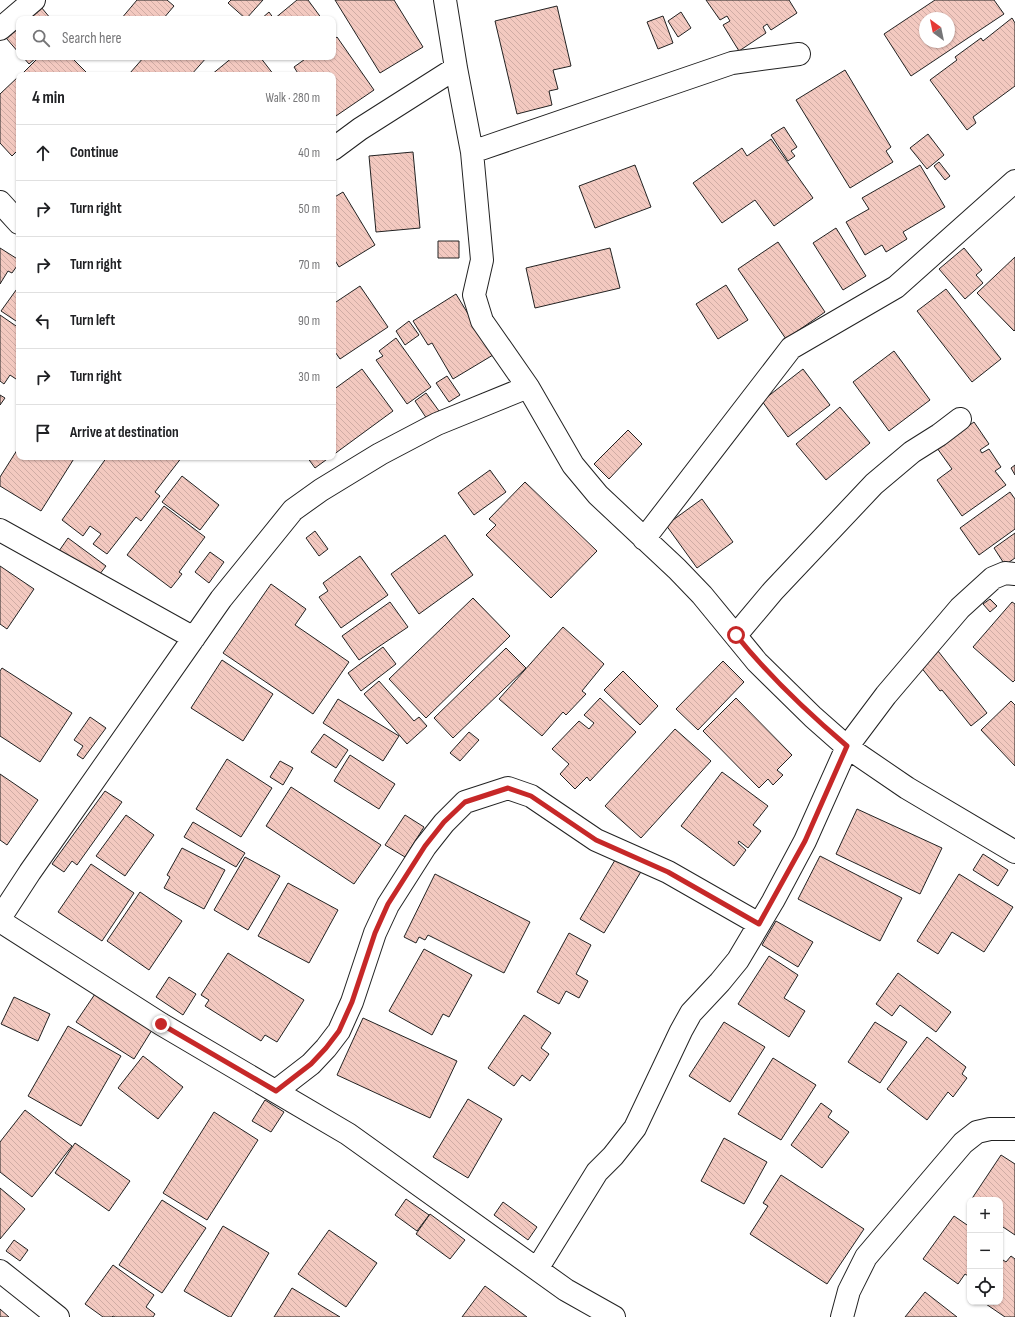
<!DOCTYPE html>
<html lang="en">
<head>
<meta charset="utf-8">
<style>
	:root { --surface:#fff; --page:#f2f2f2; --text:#202124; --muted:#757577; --line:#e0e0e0 }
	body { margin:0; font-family:"Sofia Sans Condensed",sans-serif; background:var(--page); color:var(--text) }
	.controls { position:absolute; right:12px; bottom:12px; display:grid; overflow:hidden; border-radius:8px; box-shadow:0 1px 3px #0004 }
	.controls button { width:36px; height:36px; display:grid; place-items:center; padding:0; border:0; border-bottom:1px solid var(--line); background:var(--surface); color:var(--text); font:20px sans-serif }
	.compass { position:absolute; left:919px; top:12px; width:36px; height:36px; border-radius:50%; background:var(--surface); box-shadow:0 1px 3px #0004; rotate:327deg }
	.stop { position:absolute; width:12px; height:12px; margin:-9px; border:3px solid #c62828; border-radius:50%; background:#fff }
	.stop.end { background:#c62828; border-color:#fff; box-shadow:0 1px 4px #0008 }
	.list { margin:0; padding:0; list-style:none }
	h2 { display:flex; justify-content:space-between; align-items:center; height:52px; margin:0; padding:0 16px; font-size:17px }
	h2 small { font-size:13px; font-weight:400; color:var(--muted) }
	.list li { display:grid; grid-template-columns:26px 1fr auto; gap:12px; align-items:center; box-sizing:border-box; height:56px; padding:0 16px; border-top:1px solid var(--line) }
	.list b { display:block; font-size:15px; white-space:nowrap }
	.list em { font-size:13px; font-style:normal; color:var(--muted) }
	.icon { flex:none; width:22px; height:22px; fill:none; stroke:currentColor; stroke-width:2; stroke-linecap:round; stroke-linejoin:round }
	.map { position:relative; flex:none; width:1015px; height:1317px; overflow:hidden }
	.search { position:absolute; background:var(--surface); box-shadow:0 1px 3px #0004; left:16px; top:16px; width:320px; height:44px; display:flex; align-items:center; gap:10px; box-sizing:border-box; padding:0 14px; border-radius:8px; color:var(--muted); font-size:15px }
	.panel { position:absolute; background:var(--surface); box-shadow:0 1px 3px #0004; left:16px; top:72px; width:320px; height:388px; border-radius:8px }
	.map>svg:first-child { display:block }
	.building { fill:url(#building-back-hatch); stroke:#222; fill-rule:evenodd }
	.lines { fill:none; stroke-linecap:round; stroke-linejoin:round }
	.street-casing { stroke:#222; stroke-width:24 }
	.street { stroke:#fff; stroke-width:22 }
	.route { stroke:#c62828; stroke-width:5 }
</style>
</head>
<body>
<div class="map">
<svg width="1015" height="1317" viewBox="0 0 1015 1317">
	<defs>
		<pattern id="building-back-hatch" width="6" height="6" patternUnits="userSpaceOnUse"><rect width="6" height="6" fill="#f3c9c0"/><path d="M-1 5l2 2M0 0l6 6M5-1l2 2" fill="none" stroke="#d0aca5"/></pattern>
	</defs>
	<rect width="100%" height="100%" fill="#fff"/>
	<path class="building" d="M137,0H167L174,6L163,19H121Z
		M231,0H263L246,19L228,3Z
		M297,0H308L322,19H261L269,12L274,19Z
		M335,0H394L423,47L380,73Z
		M706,0H789L797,13L771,30L767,24L763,27L766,33L739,51L723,25L730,21L727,16L720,20Z
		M935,0H994L1004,14L911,76L884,34ZM925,18H949V42H925Z
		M36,1L51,19H19V53L0,31Z
		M557,6L571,66L553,70L558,89L549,91L552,105L517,114L495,21Z
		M681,12L691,28L678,37L668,21Z
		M663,16L673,43L658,49L647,22Z
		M1012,18L1015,23V86L973,117L976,123L967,130L930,80L957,60L955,57L981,38L983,41Z
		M337,37L374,90L333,118V75H299L294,67L308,57H333V40Z
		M23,57H37L29,64Z
		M39,57H71L89,75H21Z
		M144,57H207L191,75H132L130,73Z
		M233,57H260L274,75H211Z
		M845,70L891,147L886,151L893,162L850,188L796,100Z
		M19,76V149L12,156L0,143V94Z
		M784,127L797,147L791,151L795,156L788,161L771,135Z
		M928,134L944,155L927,169L910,148Z
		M771,139L813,198L774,226L755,200L722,223L693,183L742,148L747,156Z
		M413,152L420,228L376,232L369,156Z
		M939,162L950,176L945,180L934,166Z
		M635,165L651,207L595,228L579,186Z
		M920,165L945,207L903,232L907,239L886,252L882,245L865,255L846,222L869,209L862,198Z
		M343,192L375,245L339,267L333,257V198Z
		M836,228L866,276L843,290L813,243Z
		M438,241H459V258H438Z
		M778,242L825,312L786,339L738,269Z
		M0,248L19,260V263L12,273L8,271L0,284Z
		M610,248L620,288L535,308L526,268Z
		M964,248L982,270L976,275L983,283L965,299L939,269Z
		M1015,257V330L1014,331L977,293Z
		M726,285L748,320L718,339L696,304Z
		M19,286V323L1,311Z
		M360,286L388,327L340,359L333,349V304Z
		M946,289L1001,359L972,382L917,311Z
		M456,294L493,355L453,379L432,343L428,345L413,321Z
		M0,315L19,328V381L10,375L4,384L0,381Z
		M409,321L419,335L405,345L396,331Z
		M396,338L431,387L407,404L376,360L383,356L379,351Z
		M894,351L930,400L889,431L853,382Z
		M362,369L393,411L333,455V390Z
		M803,369L830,405L788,437L762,401Z
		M447,376L460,395L449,402L436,383Z
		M426,393L439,411L427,419L415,401Z
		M0,395L5,398L0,405Z
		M840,407L870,443L826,480L796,444Z
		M974,422L989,444L980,450L982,453L989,449L1001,467L995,471L1006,485L962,516L937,480L952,469L937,448Z
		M628,430L642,444L609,479L594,464Z
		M19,447V457H75L41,511L0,486V477Z
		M107,457H182L155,492L160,496L141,521L136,517L107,554L93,544L101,534L90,526L83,536L62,520Z
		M307,457H330L315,468Z
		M1015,465V475L1011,468Z
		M490,470L506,492L474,515L458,493Z
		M182,476L219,505L200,530L162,502Z
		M525,482L597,551L551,598L486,535L496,525L489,519Z
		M1010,492L1015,499V529L979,555L960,528Z
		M702,499L733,542L697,568L666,525Z
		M164,506L205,537L179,572L182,574L171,588L127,555Z
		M315,531L328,549L319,556L306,538Z
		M1015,533V558L1005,565L994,548Z
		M445,535L473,575L419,614L391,574Z
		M68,538L106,566L96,579L59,551Z
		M210,552L224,562L209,583L195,572Z
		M360,556L388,595L341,628L319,597L328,591L323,583Z
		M0,566L34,589L7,629L0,624Z
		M271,584L306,609L295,625L349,662L313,714L223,653Z
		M473,598L510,636L426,718L389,679Z
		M990,599L997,606L990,612L983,604Z
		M390,602L408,627L359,660L342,636Z
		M1012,602L1015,604V680L1013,682L973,647Z
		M563,627L604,664L582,691L586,694L566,715L563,712L542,736L499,699Z
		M383,647L396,664L361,691L348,673Z
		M506,648L526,668L453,738L434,718Z
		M938,651L987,713L971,726L942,690L940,691L920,666Z
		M222,660L273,694L243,741L191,708Z
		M723,661L744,682L698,730L676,709Z
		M2,668L72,713L40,762L0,736V671Z
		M623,671L658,706L640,725L604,690Z
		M379,681L414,721L419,717L427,726L407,744L364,694Z
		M600,698L636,732L590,781L587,777L575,789L560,774L569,764L552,749L579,721L589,729L594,723L584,715Z
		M736,698L792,755L777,770L783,775L773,785L768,779L759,788L703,731Z
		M338,699L399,736L383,761L323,723Z
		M1011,701L1015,705V766L981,730Z
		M90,717L106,728L83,759L77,755L83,746L74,740Z
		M675,729L711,761L641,838L605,806Z
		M469,732L479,740L460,761L450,753Z
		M324,734L348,750L336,768L311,752Z
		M350,755L395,784L379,809L334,781Z
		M227,759L272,788L241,837L196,809Z
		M280,761L293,768L283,785L270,777Z
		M722,772L768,806L753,825L761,831L748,848L739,841L738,843L746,850L734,866L681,826Z
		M0,774L38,800L7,845L0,840Z
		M291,787L381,845L354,884L266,826Z
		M105,791L122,802L77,865L72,861L64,872L52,864Z
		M857,809L942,848L920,894L836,854Z
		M126,815L154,835L125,876L96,856Z
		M405,815L424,827L405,857L385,845Z
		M193,822L245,853L236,867L184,837Z
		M182,848L225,870L204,909L164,888L170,877L167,875Z
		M983,854L1008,870L998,886L973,870Z
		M618,855L642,870L604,933L580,919Z
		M820,856L902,898L880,941L798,899Z
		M245,857L280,876L248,930L214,910Z
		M91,864L134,893L102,941L58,912Z
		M435,874L530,922L504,973L428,935L425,940L419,937L416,943L404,937Z
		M959,874L1013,907L984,952L952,932L938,954L917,941Z
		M288,883L338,910L309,963L258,936Z
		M140,892L182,921L149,970L107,941Z
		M776,921L813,942L798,967L762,945Z
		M569,933L591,945L576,974L588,981L579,998L566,991L559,1004L537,992Z
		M424,949L472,975L449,1017L443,1014L432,1035L389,1011Z
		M228,953L304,1000L277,1042L265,1035L261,1041L205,1006L209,1000L201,995Z
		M769,956L798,975L784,998L805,1011L789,1037L738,1004Z
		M898,973L951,1012L936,1032L900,1005L892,1016L876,1004Z
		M169,977L196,994L183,1015L156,997Z
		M95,994L152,1030L134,1059L76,1022Z
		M14,997L50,1014L38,1041L1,1024Z
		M524,1015L551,1033L541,1048L549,1054L530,1081L522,1075L514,1086L488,1068Z
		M363,1018L457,1061L430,1118L337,1075Z
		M724,1022L765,1047L730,1102L689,1076Z
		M875,1022L907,1042L880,1083L848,1062Z
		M68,1026L121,1056L81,1126L28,1096Z
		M927,1037L966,1067L962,1074L967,1078L953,1097L948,1092L927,1120L887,1089Z
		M143,1056L183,1087L158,1119L118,1088Z
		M773,1058L816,1085L781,1140L738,1114Z
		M468,1099L502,1119L468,1178L433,1157Z
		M265,1100L284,1112L271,1132L252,1121Z
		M821,1103L832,1111L828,1117L849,1132L822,1168L791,1145Z
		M25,1110L72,1146L32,1197L0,1172V1142Z
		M214,1112L258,1140L207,1220L163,1193Z
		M724,1138L767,1162L744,1204L701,1181Z
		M75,1143L130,1181L109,1211L55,1173Z
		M1001,1155L1015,1164V1235L1000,1225V1200H971Z
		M781,1175L864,1229L827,1284L750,1234L768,1206L763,1203Z
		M0,1188L25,1209L0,1239Z
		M406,1199L429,1215L417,1231L395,1215Z
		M162,1200L206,1228L162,1293L119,1265Z
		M503,1202L537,1227L528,1240L494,1215Z
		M430,1214L465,1240L450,1259L416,1234Z
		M954,1216L970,1227V1277L965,1274L958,1284L923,1259Z
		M223,1226L269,1253L231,1317H229L184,1291Z
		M329,1230L377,1263L346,1307L298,1274Z
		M14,1240L28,1250L20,1261L6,1251Z
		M1011,1256L1015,1259V1317H1005L983,1302H1000V1258L1006,1262Z
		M113,1265L154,1295L146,1307L155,1314L153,1317H115L113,1316L112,1317H103L85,1304Z
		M485,1286L527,1317H462Z
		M292,1288L340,1317H274Z
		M925,1292L957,1317H905Z
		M0,1309L9,1317H0Z"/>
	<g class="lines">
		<g class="street-casing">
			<path id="street" d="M445,0L456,68L472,152L482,260L474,295L482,321L528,387L573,465L598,495L677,569L702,595L757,662L813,717L847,747L907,788L1015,852
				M0,29L34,0
				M333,149L360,129L456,68
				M472,152L732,63L799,54
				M0,202L19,223
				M0,530L194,638
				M644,539L791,348L896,287L1015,181
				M736,635L773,591L874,484L912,452L939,435L960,419
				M0,918L30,872L221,599L293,510L321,490L380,454L437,424L528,387
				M0,921L161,1024L348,1134L566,1290L614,1317
				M276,1091L311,1064L326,1048L339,1031L352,1002L375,933L388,905L425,847L444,823L465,802L508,788L531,796L596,840L668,872L759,924
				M537,1269L597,1172L613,1156L635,1128L681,1031L691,1013L720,982L738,960L773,901L805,841L847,747L886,695L960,608L993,578L1005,573L1015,574
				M0,1271L58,1317
				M842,1317L849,1291L866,1257L963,1143L977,1132L990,1129H1015"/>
		</g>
		<use href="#street" class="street"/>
	</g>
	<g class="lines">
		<path class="route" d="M161,1024L276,1091L311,1064L326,1048L339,1031L352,1002L375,933L388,904L425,846L444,822L465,802L508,788L531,796L596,840L668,872L759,924L805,841L847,746C807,712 769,676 736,635"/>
	</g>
</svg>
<div class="controls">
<button>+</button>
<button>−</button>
<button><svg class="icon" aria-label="locate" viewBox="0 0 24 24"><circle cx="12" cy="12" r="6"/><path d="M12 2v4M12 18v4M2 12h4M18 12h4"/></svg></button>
</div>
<svg class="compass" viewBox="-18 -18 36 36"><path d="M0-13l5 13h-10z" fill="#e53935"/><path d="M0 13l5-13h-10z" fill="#757577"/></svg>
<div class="stop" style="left:736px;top:635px"></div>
<div class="stop end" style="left:161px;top:1024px"></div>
<div class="search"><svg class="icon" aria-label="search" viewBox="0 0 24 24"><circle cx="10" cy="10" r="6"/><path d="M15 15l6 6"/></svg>Search here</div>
<section class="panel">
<h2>4 min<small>Walk · 280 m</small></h2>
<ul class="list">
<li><svg class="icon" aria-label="ahead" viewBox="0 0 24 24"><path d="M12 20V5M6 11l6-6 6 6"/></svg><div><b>Continue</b></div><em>40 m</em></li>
<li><svg class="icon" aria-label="right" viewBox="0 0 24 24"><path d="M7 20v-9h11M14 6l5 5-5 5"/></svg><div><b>Turn right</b></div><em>50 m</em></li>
<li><svg class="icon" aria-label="right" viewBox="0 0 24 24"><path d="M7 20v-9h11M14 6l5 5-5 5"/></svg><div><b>Turn right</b></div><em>70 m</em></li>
<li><svg class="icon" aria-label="left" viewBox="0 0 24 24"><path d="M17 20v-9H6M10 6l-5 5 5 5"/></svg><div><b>Turn left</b></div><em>90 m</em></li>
<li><svg class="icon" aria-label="right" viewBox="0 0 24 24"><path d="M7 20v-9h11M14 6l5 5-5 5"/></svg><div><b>Turn right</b></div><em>30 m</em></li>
<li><svg class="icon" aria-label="arrive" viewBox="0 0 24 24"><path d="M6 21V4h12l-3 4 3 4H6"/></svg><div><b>Arrive at destination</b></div></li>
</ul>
</section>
</div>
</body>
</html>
